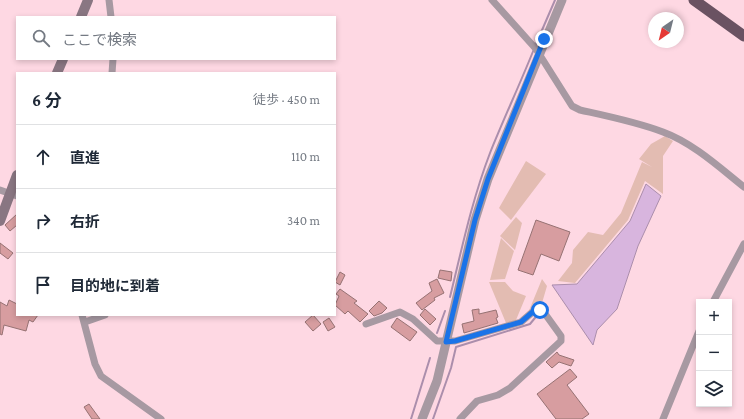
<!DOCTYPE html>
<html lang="ja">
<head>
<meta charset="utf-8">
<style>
	:root { --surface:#fff; --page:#f2f2f3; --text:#1f2937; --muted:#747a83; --line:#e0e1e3 }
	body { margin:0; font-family:"Crimson Pro","Noto Sans JP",serif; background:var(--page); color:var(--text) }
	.controls { position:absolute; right:12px; bottom:12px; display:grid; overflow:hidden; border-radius:0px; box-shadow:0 2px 6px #0003 }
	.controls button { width:36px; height:36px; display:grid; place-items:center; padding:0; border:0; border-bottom:1px solid var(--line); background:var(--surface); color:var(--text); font:20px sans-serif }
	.compass { position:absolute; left:648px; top:12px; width:36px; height:36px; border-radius:50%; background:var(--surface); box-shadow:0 2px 6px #0003; rotate:215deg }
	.stop { position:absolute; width:12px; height:12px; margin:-9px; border:3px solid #1a73e8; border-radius:50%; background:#fff }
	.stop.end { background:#1a73e8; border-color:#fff; box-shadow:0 1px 4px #0008 }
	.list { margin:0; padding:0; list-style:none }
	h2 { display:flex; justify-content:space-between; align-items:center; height:52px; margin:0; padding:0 16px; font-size:17px }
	h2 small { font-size:13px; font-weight:400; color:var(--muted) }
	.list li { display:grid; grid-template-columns:26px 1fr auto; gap:12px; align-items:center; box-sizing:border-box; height:64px; padding:0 16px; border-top:1px solid var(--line) }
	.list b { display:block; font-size:15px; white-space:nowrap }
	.list em { font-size:13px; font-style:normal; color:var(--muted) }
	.icon { flex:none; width:22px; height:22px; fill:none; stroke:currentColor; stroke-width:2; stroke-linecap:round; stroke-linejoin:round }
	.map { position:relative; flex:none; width:744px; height:419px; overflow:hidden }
	.search { position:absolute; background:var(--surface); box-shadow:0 2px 6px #0003; left:16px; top:16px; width:320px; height:44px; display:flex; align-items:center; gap:10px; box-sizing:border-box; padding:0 14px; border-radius:0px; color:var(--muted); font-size:15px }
	.panel { position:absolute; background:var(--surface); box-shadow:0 2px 6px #0003; left:16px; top:72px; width:320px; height:244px; border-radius:0px }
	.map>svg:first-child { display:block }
	.green { fill:#e3bcb2 }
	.water { fill:#d8b5de; stroke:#ab8eac }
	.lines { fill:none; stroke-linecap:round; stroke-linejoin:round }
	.stream { stroke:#ab8eac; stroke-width:2 }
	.building { fill:#d79da0; stroke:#967273 }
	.minor { stroke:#a799a2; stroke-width:7 }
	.tertiary { stroke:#a799a2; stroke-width:9 }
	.secondary { stroke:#897682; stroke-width:10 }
	.trunk { stroke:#6a5262; stroke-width:11 }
	.route { stroke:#1a73e8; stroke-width:5 }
</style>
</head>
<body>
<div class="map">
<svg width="744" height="419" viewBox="0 0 744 419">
	<rect width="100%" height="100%" fill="#fed8e3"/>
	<path class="green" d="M665,136L673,141L663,156V194L645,181L628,220L575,283L558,281L572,263L573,250L588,232L603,235L621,213L642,162L652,167L639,159L651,144Z
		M526,161L546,174L511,220L499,208Z
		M516,217L522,223L515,250L500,236Z
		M501,238L514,251L505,279L490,280Z
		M542,279L547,286L542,303L528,313Z
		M489,282H505L513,291L526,296L516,320L506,323Z"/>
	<path class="water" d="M646,184L661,196L638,246L617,309L597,330L593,345L552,285L577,284L630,221Z"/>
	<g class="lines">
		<path class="stream" d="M536,44L555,0
			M450,297C462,248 472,200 490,153C504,118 520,84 534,49
			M437,333L445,311
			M411,419L430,358
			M433,419L451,368L456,347L530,324L539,313"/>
	</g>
	<path class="building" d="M17,214V225L10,231L5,225Z
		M536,220L570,232L559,261L541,254L533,275L518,270Z
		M0,243L13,253L8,259L0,253Z
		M440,270L452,272L451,281L438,278Z
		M340,272L345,275L340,285L335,282Z
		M437,279L444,293L434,298L435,300L422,310L416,303L432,291L429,283Z
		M340,289L357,301L354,303L368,314L360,322L348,311L345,314L335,305L339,296L336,294Z
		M9,300L17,304V315H38L33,322L29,320L26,331L4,325L2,335L0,334V302L7,306Z
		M379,301L387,308L382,313L374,316L369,311Z
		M425,309L436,319L430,325L420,315Z
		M479,309V314L496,310L498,317L496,318L498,323L464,333L462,324L474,321L472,310Z
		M313,315L321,324L313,331L305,322Z
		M329,318L335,327L328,331L323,322Z
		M397,318L417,332L410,341L391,327Z
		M557,352L559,355L574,360L571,366L559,362L552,368L546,362Z
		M570,369L577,377L567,385L589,414L582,419H556L537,394Z
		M89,404L100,419H92L84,407Z"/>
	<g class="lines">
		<path class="minor" d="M109,0L111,17
			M492,0L536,49L572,106L580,110C607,116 637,122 663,132C693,143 719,167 744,187
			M112,73L113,59
			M0,190L17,196
			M713,302L744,244
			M82,315L95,364L101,376L161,419
			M85,322L105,315
			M366,324L400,312L413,319L437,341H455L521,322L536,309L543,311L561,336V341L510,388L498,395L477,401L460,419
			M663,419L699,331"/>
		<path class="tertiary" d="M422,419L437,381L475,220L488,179L562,0"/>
		<path class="secondary" d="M81,17L88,0
			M57,73L63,59
			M0,221L17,175"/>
		<path class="trunk" d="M694,0L744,36"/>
	</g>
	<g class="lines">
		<path class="route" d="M540,310L536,309L521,322L455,341L446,342L475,220L488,179L544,39"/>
	</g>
</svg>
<div class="controls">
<button>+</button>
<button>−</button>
<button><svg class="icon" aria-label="layers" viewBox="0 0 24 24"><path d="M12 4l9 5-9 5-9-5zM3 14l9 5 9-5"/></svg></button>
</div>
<svg class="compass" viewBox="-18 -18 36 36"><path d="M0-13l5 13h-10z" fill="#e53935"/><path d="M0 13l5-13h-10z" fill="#747a83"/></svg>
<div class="stop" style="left:540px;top:310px"></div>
<div class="stop end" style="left:544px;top:39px"></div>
<div class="search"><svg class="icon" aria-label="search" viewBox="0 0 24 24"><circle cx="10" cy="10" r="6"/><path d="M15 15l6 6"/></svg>ここで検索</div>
<section class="panel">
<h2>6 分<small>徒歩 · 450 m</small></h2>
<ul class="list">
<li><svg class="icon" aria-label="ahead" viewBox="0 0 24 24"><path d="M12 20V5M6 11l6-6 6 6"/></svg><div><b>直進</b></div><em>110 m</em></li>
<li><svg class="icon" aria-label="right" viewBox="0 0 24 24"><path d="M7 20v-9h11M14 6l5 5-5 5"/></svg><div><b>右折</b></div><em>340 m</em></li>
<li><svg class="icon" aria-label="arrive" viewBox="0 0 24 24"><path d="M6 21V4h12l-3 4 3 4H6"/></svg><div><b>目的地に到着</b></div></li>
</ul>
</section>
</div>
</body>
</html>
